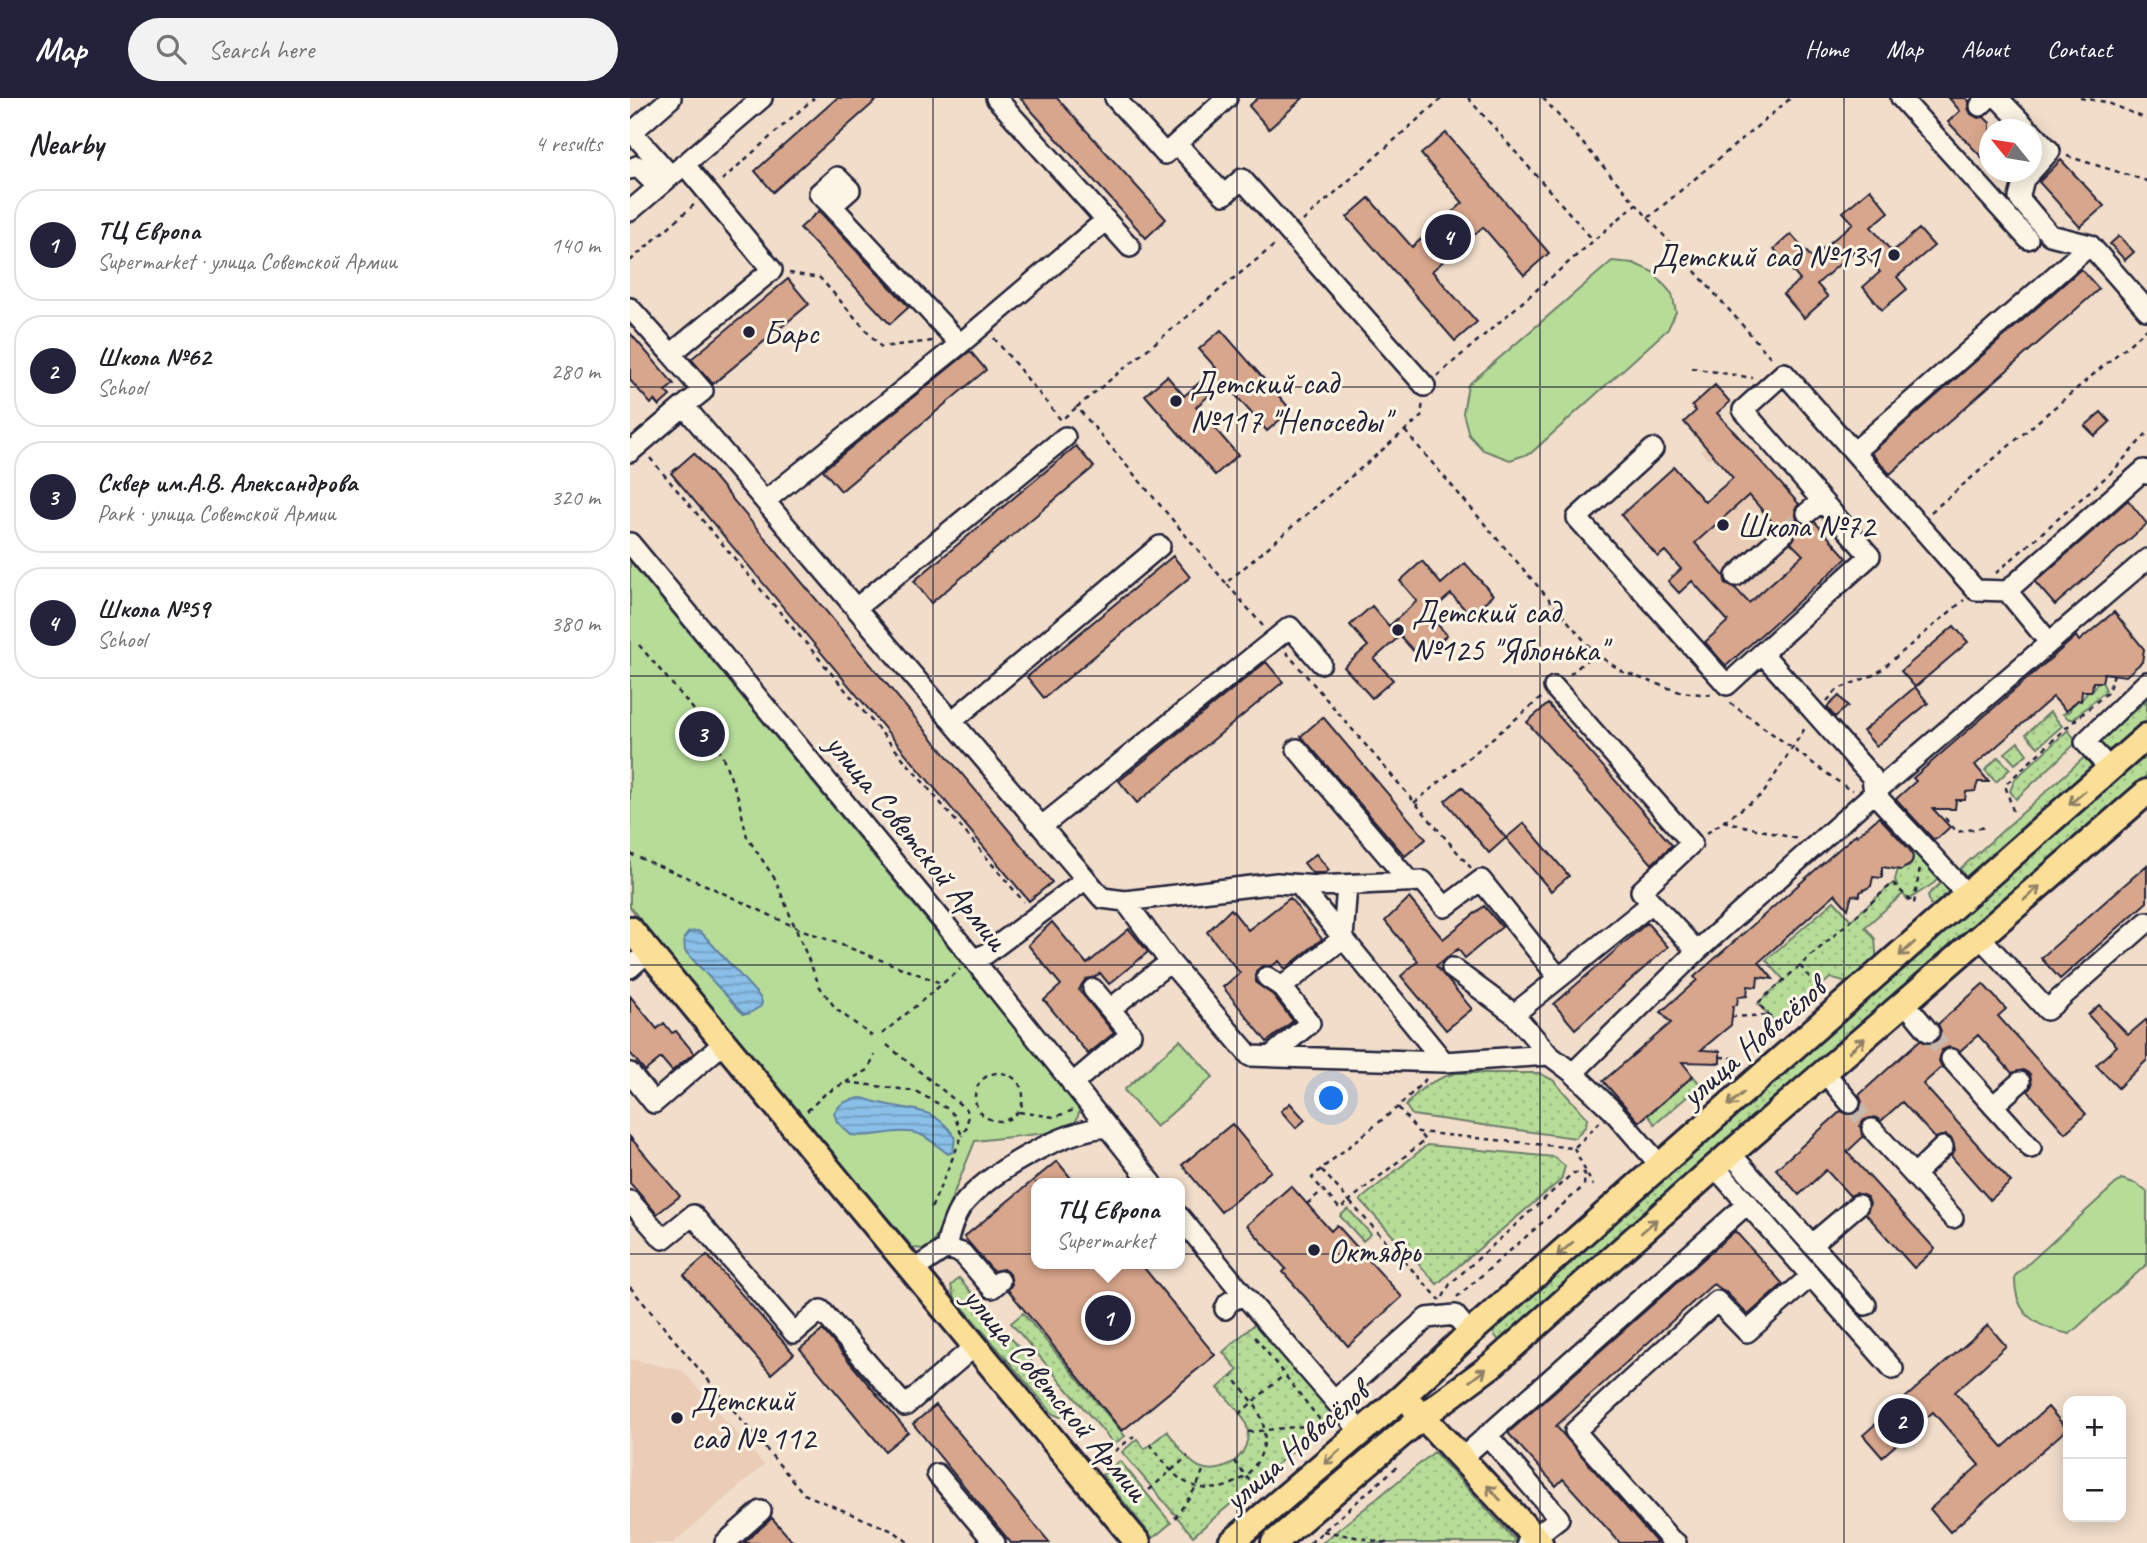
<!DOCTYPE html>
<html lang="en">
<head>
<meta charset="utf-8">
<style>
	:root { --surface:#fff; --page:#f2f2f2; --text:#202124; --muted:#757577; --line:#e0e0e0; --accent:#22223b }
	body { margin:0; font-family:Caveat,sans-serif; background:var(--page); color:var(--text) }
	.controls { position:absolute; right:21px; bottom:21px; display:grid; overflow:hidden; border-radius:14px; box-shadow:0 4px 18px #0003 }
	.controls button { width:63px; height:63px; display:grid; place-items:center; padding:0; border:0; border-bottom:2px solid var(--line); background:var(--surface); color:var(--text); font:35px sans-serif }
	.compass { position:absolute; left:1349px; top:21px; width:63px; height:63px; border-radius:50%; background:var(--surface); box-shadow:0 4px 18px #0003; rotate:300deg }
	.you { position:absolute; left:702px; top:1001px; width:24px; height:24px; margin:-18px; border:5px solid #fff; border-radius:50%; background:#1a73e8; box-shadow:0 0 0 10px #1a73e833 }
	.badge { display:grid; place-items:center; width:46px; height:46px; border-radius:50%; background:var(--accent); color:#fff; font-size:23px; font-weight:700 }
	.pin { position:absolute; translate:-50% -50%; border:4px solid #fff; box-shadow:0 2px 7px #0006 }
	.popup { position:absolute; left:401px; top:1080px; width:154px; height:91px; box-sizing:border-box; display:grid; place-content:center; border-radius:14px; background:var(--surface); filter:drop-shadow(0 2px 5px #0005); font-size:23px; white-space:nowrap; color:var(--muted) }
	.popup b { font-size:26px; color:var(--text) }
	.popup::after { content:''; position:absolute; left:50%; top:100%; margin-left:-14px; border:14px solid transparent; border-top-color:var(--surface) }
	.list { margin:0; padding:0; list-style:none }
	h2 { display:flex; justify-content:space-between; align-items:center; height:91px; margin:0; padding:0 28px; font-size:30px }
	h2 small { font-size:23px; font-weight:400; color:var(--muted) }
	.list li { display:grid; grid-template-columns:46px 1fr auto; gap:21px; align-items:center; box-sizing:border-box; height:112px; margin:0 14px 14px; padding:0 14px; border:2px solid var(--line); border-radius:28px }
	.list b { display:block; font-size:26px; white-space:nowrap }
	.list p { margin:0; font-size:23px; white-space:nowrap; color:var(--muted) }
	.list em { font-size:23px; font-style:normal; color:var(--muted) }
	.icon { flex:none; width:38px; height:38px; fill:none; stroke:currentColor; stroke-width:2; stroke-linecap:round; stroke-linejoin:round }
	.map { position:relative; flex:none; width:1517px; height:1445px; overflow:hidden }
	header { display:flex; align-items:center; gap:42px; box-sizing:border-box; height:98px; padding:0 35px; background:var(--accent); color:#fff }
	header strong { font-size:33px }
	nav { display:flex; gap:38px; margin-inline-start:auto; font-size:24px }
	.search { width:490px; height:63px; background:var(--page); display:flex; align-items:center; gap:18px; box-sizing:border-box; padding:0 24px; border-radius:38px; color:var(--muted); font-size:26px }
	main { display:flex }
	aside { flex:1; background:var(--surface) }
	.map>svg:first-child { display:block }
	.built { fill:#eaccb7 }
	.grass { fill:url(#grass-dots); stroke:#6c7f6a; stroke-width:2 }
	.green { fill:#b6dc98; stroke:#6c7f6a; stroke-width:2 }
	.water { fill:url(#water-rules); stroke:#6081a3; stroke-width:2 }
	.building { fill:#d8a68c; stroke:#22223b; stroke-width:2; fill-rule:evenodd }
	.lines { fill:none; stroke-linecap:round; stroke-linejoin:round }
	.minor-tunnel { stroke:#c8b8ad; stroke-width:19; stroke-dasharray:19 10; stroke-linecap:butt }
	.minor-casing { stroke:#22223b; stroke-width:24 }
	.major-casing { stroke:#22223b; stroke-width:30 }
	.path { stroke:#22223b; stroke-width:2.5; stroke-dasharray:5 5; stroke-linecap:butt }
	.minor { stroke:#fcf5e5; stroke-width:19 }
	.major { stroke:#fbdf96; stroke-width:24 }
	.oneway { stroke:#8e8068 }
	.grid { fill:none; stroke:#22223b; stroke-width:2; stroke-opacity:0.55 }
	.poi-dot { fill:#22223b; stroke:#fcf5e5; stroke-width:2.5 }
	.labels { text-anchor:middle; stroke-width:6; stroke-linejoin:round; paint-order:stroke }
	.poi-label { font-size:33px; fill:#22223b; stroke:#fcf5e5; text-anchor:start }
	.street-label { font-size:33px; fill:#22223b; stroke:#fcf5e5 }
</style>
</head>
<body>
<header>
<strong>Map</strong>
<div class="search"><svg class="icon" aria-label="search" viewBox="0 0 24 24"><circle cx="10" cy="10" r="6"/><path d="M15 15l6 6"/></svg>Search here</div>
<nav><a>Home</a><a>Map</a><a>About</a><a>Contact</a></nav>
</header>
<main>
<aside>
<h2>Nearby<small>4 results</small></h2>
<ul class="list">
<li><span class="badge">1</span><div><b>ТЦ Европа</b><p>Supermarket · улица Советской Армии</p></div><em>140 m</em></li>
<li><span class="badge">2</span><div><b>Школа №62</b><p>School</p></div><em>280 m</em></li>
<li><span class="badge">3</span><div><b>Сквер им.А.В. Александрова</b><p>Park · улица Советской Армии</p></div><em>320 m</em></li>
<li><span class="badge">4</span><div><b>Школа №59</b><p>School</p></div><em>380 m</em></li>
</ul>
</aside>
<div class="map">
<svg width="1517" height="1445" viewBox="0 0 1517 1445">
	<defs>
		<pattern id="grass-dots" width="8" height="8" patternUnits="userSpaceOnUse" patternTransform="scale(1.75)"><rect width="8" height="8" fill="#b6dc98"/><path d="M2 2h.1M6 6h.1" fill="none" stroke="#9cbc84" stroke-width="1.8" stroke-linecap="round"/></pattern>
		<pattern id="water-rules" width="6" height="5" patternUnits="userSpaceOnUse" patternTransform="scale(1.75)"><rect width="6" height="5" fill="#8ac0e8"/><path d="M0 2.5h6" fill="none" stroke="#709cbd"/></pattern>
	</defs>
	<rect width="100%" height="100%" fill="#f1ddca"/>
	<filter id="ink" filterUnits="userSpaceOnUse"><feTurbulence type="fractalNoise" baseFrequency=".0143" numOctaves="2"/><feDisplacementMap in="SourceGraphic" scale="14" xChannelSelector="R" yChannelSelector="G"/><feConvolveMatrix kernelMatrix="1 2 1 2 8 2 1 2 1" color-interpolation-filters="sRGB"/></filter>
	<g filter="url(#ink)">
		<path class="built" d="M1085,287L1100,304L1088,315L1217,460L1095,569L1074,544L1098,522L1035,453L1028,459L991,417L1044,369L1075,404L1103,380L1083,357L1078,361L1070,353L1076,348L1054,324L1066,313L1062,308Z
			M0,1261L53,1273L134,1367L43,1445H0Z"/>
		<path class="grass" d="M1468,584H1472L1476,592L1473,595L1444,621H1439L1433,616L1440,613L1441,608L1448,602L1451,603L1458,593H1462Z
			M1517,602V624L1485,652L1474,651L1468,644Z
			M1420,614L1432,628L1408,649L1396,636Z
			M1438,632L1447,644L1386,701L1380,693L1385,681Z
			M1388,644L1397,656L1385,666L1375,655Z
			M1517,650V677L869,1243L860,1230Z
			M1458,656L1461,660V675L1339,780L1334,778L1330,771Z
			M1368,659L1380,671L1366,684L1355,672Z
			M1291,754L1309,779L1304,785L1278,802L1273,796L1235,829L1245,841L1247,866L1224,887L1200,880L1147,927L1128,905L1154,882L1136,862L1204,803L1221,822L1263,785L1268,789L1265,782L1268,771L1279,769L1283,763L1282,756Z
			M1313,783L1323,794L1308,809L1300,806L1298,797Z
			M826,975H909L923,982L957,1020L956,1028L945,1040L782,1017L776,1008C789,989 805,981 826,975Z
			M1063,978L1071,987L1025,1026L1018,1017Z
			M797,1047L924,1059L935,1068L931,1082L807,1186L730,1102Z
			M718,1111L741,1136L733,1143L710,1118Z
			M329,1180L441,1309L430,1319L423,1316L324,1199L321,1188Z
			M393,1215L495,1338L484,1346L381,1225Z
			M626,1225L705,1317L563,1438L492,1354L507,1341L515,1351L537,1333C546,1344 557,1363 569,1369C594,1380 623,1355 617,1329C614,1316 597,1301 588,1290L608,1272L593,1254Z
			M804,1354L885,1442L883,1445H692Z
			M490,1363L541,1425L523,1440L472,1377Z"/>
		<path class="green" d="M982,163L1003,165L1023,174L1042,196L1046,214L1038,231L901,355L880,362L853,352L839,337L833,315L838,287Z
			M0,463L451,1009L446,1023L435,1033L345,1043L304,1144L294,1151L283,1150L171,1019L0,809Z
			M550,942L583,979L526,1029L494,992Z
			M1491,1081L1507,1086L1517,1094V1166L1440,1236C1405,1229 1384,1216 1385,1178Z"/>
		<path class="water" d="M67,833L71,834L129,898L132,904L131,908L118,916H113L55,853L54,840L59,834Z
			M230,1000C237,1000 240,1003 246,1004C279,1013 304,1007 325,1039L323,1054L318,1056C309,1050 300,1040 289,1036C267,1029 244,1041 221,1037L207,1024L204,1015C210,1004 219,1002 230,1000Z"/>
		<path class="building" d="M207,0H249L143,94L125,73Z
			M390,0H427L536,121L516,140Z
			M628,0H673L639,31L619,8Z
			M1319,0H1336L1339,3L1338,10L1341,16L1348,20L1354,19L1360,25V68L1318,24L1330,13Z
			M816,35L919,155L894,177L853,129L802,173L847,224L825,243L717,119L739,100L782,149L833,105L791,56Z
			M1431,62L1474,108L1450,129L1409,84Z
			M1240,91L1259,114L1241,129L1262,154L1289,131L1304,148L1267,179L1277,191L1252,212L1233,189L1250,174L1229,149L1187,186L1198,199L1174,220L1153,196L1170,182L1144,151L1161,136L1182,160L1223,125L1213,114Z
			M189,113L279,209L260,226L170,130Z
			M1489,138L1504,154L1495,162L1480,146Z
			M1451,171L1469,191L1260,376L1241,355Z
			M158,181L179,206L83,286L61,261Z
			M591,232L661,312L637,333L594,284L566,309L608,357L585,377L515,297L537,278L554,298L586,270L569,251Z
			M0,235L44,286L35,293L40,298L29,308L24,302L21,306L0,282Z
			M340,253L356,272L211,393L193,372Z
			M1085,287L1100,304L1087,315L1169,406L1165,411L1167,422L1173,427L1185,424L1217,460L1096,568L1075,544L1098,523L1062,483L1049,495L1038,483L1051,471L1035,453L1028,459L991,417L1044,369L1075,404L1103,380L1054,324L1066,313L1062,308ZM1119,397L1145,427L1156,424L1163,428L1165,439L1161,445L1173,457L1119,505L1105,490L1096,486L1094,478L1065,445Z
			M1471,314L1480,324L1465,338L1455,328Z
			M446,348L464,369L301,505L284,483Z
			M64,355L422,784L399,803L41,375Z
			M1498,402L1517,426L1425,507L1405,484Z
			M543,458L560,479L414,600L397,579Z
			M792,463L811,486L835,465L863,497L840,517L821,496L798,516L817,537L790,560L770,538L744,561L763,582L742,600L714,569L738,548L720,527L742,508L759,528L787,503L770,483Z
			M1484,514L1514,551L1512,564L1496,578L1474,575L1472,584H1463L1462,593H1452L1451,603L1448,602L1436,613L1423,599L1345,667L1359,684H1348L1345,693L1336,694L1335,702H1326L1325,711H1303L1320,729L1308,740L1303,741L1266,701L1286,683L1283,680L1443,541L1446,538L1449,543Z
			M1324,528L1338,544L1285,589L1271,573Z
			M636,564L653,584L507,705L489,683Z
			M1285,589L1298,605L1246,648L1233,633Z
			M1209,598L1218,608L1205,619L1197,609Z
			M918,606L1042,747L1022,766L897,624Z
			M693,619L796,741L775,758L671,638Z
			M832,689L876,740L859,755L815,703Z
			M1249,719L1280,752L1283,759L1281,766L1271,772L1252,769V780L1243,779L1241,788L1230,794V798L1222,797L1218,811L1205,796L1129,864L1143,881L1128,879L1127,889L1118,888L1117,898L1108,899L1107,907L1103,908L1101,927L1071,952L1090,953V965L1052,964L1063,978L1009,1024L973,983L1041,925L1031,914L1067,882L1064,879L1226,736L1227,738Z
			M894,725L939,778L921,793L876,740Z
			M686,756L699,772L695,775H682L674,765Z
			M1517,767V804L1430,881L1411,860Z
			M660,800L692,841L655,871L649,863L642,868H632L626,873V885L643,897L663,923L637,944L593,889L610,875L577,834L601,811L618,832Z
			M779,800L813,841L854,808L872,829L835,860L828,851L806,868L842,911L816,932L771,878L788,863L755,823Z
			M422,824L457,866L499,831L518,854L479,886L470,875L465,879L456,881L452,886L449,892L484,935L458,956L414,902L431,887L398,847Z
			M1017,825L1038,849L945,931L924,906Z
			M1353,886L1376,911L1368,918L1456,1016L1435,1035L1398,993L1402,987L1400,976L1393,972L1382,975L1348,937L1330,953L1319,949L1312,952L1309,963L1312,969L1293,986L1381,1084L1360,1102L1321,1058L1325,1052L1322,1041L1316,1037L1305,1040L1272,1004L1251,1023L1245,1019L1234,1022L1230,1028L1233,1039L1217,1054L1305,1151L1284,1170L1236,1116L1240,1105L1237,1099L1226,1095L1220,1098L1196,1072L1169,1097L1146,1071L1211,1013L1221,1017L1228,1014L1232,1004L1229,997L1290,942L1300,946L1307,943L1311,933L1308,926Z
			M0,898L27,931L34,925L42,935L46,933L64,955L42,973L31,960L15,973L0,955Z
			M1469,907L1498,937L1517,921V962L1488,990L1466,967L1487,948L1458,917Z
			M660,1005L675,1022L666,1030L651,1013Z
			M602,1026L641,1073L591,1114L552,1067Z
			M0,1039L50,1098L27,1116L0,1085Z
			M427,1063L445,1085H406V1166H511L585,1257L492,1333L378,1192L382,1186L380,1176L373,1171L363,1173L334,1139Z
			M661,1088L701,1133L707,1127L772,1199L718,1248L653,1174L656,1171L617,1127Z
			M1105,1133L1153,1186L1118,1217L1096,1194L1083,1186L926,1328L1027,1445H990L933,1381L926,1388L878,1335Z
			M77,1157L164,1256L141,1276L54,1177Z
			M1358,1227L1376,1248L1325,1294L1373,1349L1418,1309L1437,1331L1320,1434L1300,1411L1349,1367L1303,1314L1252,1359L1233,1337Z
			M193,1232L278,1334L255,1353L170,1251Z
			M306,1307L420,1445H381L283,1326Z
			M142,1420L164,1445H114Z"/>
		<g class="lines">
			<path class="minor-tunnel" d="M1153,436L1177,415
				M1299,934L1321,961
				M1220,1005L1242,1031"/>
			<g class="minor-casing">
				<path id="minor" d="M366,0L500,149
					M485,0L535,56L597,0
					M1271,0L1398,141
					M1368,0L1399,32
					M1350,8L1358,0
					M1402,34L1420,53L1402,73
					M547,46L594,97L612,81L795,288
					M0,71L7,68L28,89
					M1401,74L1394,81L1389,100L1420,137L1460,147
					M41,78L2,34L41,0
					M0,113L132,0
					M0,210L41,256L142,172L54,66
					M330,246L476,122
					M41,256L73,293L54,308
					M1023,351L947,420L1097,587L1132,555
					M0,354L54,308L456,781L356,856L343,861
					M135,403L330,246L202,108L189,95L207,79L220,92L202,108
					M1177,415L1192,403
					M0,445L315,826L522,1085
					M1106,478L1153,436
					M1377,493L1346,492L1224,354L1460,147L1517,212
					M226,510L435,339
					M1419,544L1377,493L1514,372L1517,376
					M924,589L1062,745L1011,793L1067,853L1244,695L1242,679L1132,555L1240,458L1113,312L1154,275L1224,354
					M322,623L530,448
					M667,651L779,783
					M1480,671L1455,644L1517,584
					M412,728L660,529L691,565
					M456,781L472,800L495,803L647,785L687,788L793,783L815,809L851,782L929,880L884,916L919,957L943,975L982,1012L1030,1067
					M669,787L713,840
					M1337,798C1308,762 1275,730 1244,695L1517,461
					M495,803L540,864
					M713,840L717,787
					M1351,840L1417,912L1517,824
					M0,870L18,854
					M822,870L884,916
					M637,879L652,889L713,840L814,964
					M929,880L1022,805
					M1275,905L1299,934
					M480,911L540,864L620,958L814,964L919,957
					M641,958L680,925L652,889
					M1321,961L1401,1050
					M0,975L24,1005L95,944
					M943,975L1067,853
					M1195,975L1220,1005
					M442,986L501,936L463,891
					M1363,1008L1390,984
					M1242,1031L1323,1120
					M1101,1056L1236,1207
					M1085,1069L1263,1271
					M1284,1077L1313,1049
					M0,1103L33,1141L63,1117L164,1235L191,1212L275,1308L345,1248
					M550,1119L613,1196L718,1318L730,1335
					M1182,1146L1228,1107
					M316,1150L332,1155L362,1190L370,1183
					M282,1173L316,1150C319,1136 323,1121 331,1109C358,1074 434,1032 477,1029
					M595,1211L598,1205L613,1196
					M704,1302L797,1220L825,1217L840,1235
					M857,1337L929,1420L897,1445
					M832,1360L1117,1106
					M307,1376L365,1445
					M95,1445L131,1413
					M1046,1445L1041,1442L945,1333L1087,1203L1117,1234L1181,1178"/>
			</g>
			<g class="major-casing">
				<path id="major" d="M0,831L508,1445
					M783,1308L910,1445
					M601,1445L772,1299L840,1235L1517,638
					M644,1445L793,1318L862,1267L1085,1069L1517,694"/>
			</g>
			<path class="path" d="M838,0L963,142
				M913,0L1143,262
				M1450,0L1476,4L1517,21
				M1437,58L1517,83
				M92,82L184,0
				M1018,120L1161,0
				M673,123L812,0
				M0,163L66,105
				M159,175L190,180L251,249L303,243
				M364,240L431,322L447,309
				M1062,270L1123,280
				M807,278L1006,106
				M775,333L965,555L938,578
				M20,360L394,804
				M1301,414L1517,231
				M1366,475L1484,372L1517,335
				M596,485L447,309L647,145
				M633,528L596,485L791,319L793,303
				M9,547L70,619L92,657L108,699L117,739L145,781L190,889L206,911L242,938
				M656,554L841,770
				M965,555L993,574L1050,594L1082,597
				M1197,603L1208,591L1246,576L1334,502
				M1100,605L1217,690L1223,692
				M784,705L911,600
				M1383,713L1375,687L1436,630L1478,594L1484,576
				M1315,720L1327,734L1356,729
				M1093,723L1168,741
				M1077,735L1133,696L1175,630
				M0,756L78,788L165,829L311,885
				M1170,868L1189,890
				M1101,919L1138,917
				M1147,927L1128,905L1263,785L1284,806L1290,769
				M252,936L330,871
				M257,947L337,1012L338,1027L332,1038
				M1090,959L1106,960
				M345 999a24 24 0 1 1 48 0a24 24 0 1 1-48 0Z
				M796,981L768,1009L788,1034L944,1050L971,1023
				M216,984L238,972L245,957
				M768,1009L691,1071L719,1103L795,1042L788,1034
				M177,1013L195,996L216,984L285,993L318,1011L324,1017L332,1038L300,1113
				M389,1014L424,1019L444,1012
				M944,1050L963,1088
				M691,1071L682,1080L692,1091
				M677,1106L693,1092L710,1111L719,1103L810,1202
				M0,1189L174,1396L265,1434L279,1445
				M813,1199L820,1186L943,1075H955L954,1088L827,1199
				M625,1239L693,1326
				M609,1316L654,1277
				M618,1334L693,1326L701,1327
				M520,1346C531,1359 541,1377 557,1385C598,1406 646,1366 632,1322C627,1305 612,1291 602,1278
				M485,1353L504,1338
				M604,1363L628,1393
				M519,1392L558,1358
				M545,1420L567,1388L574,1370
				M693,1433L757,1445
				M680,1445L770,1366"/>
			<use href="#minor" class="minor"/>
			<use href="#major" class="major"/>
		</g>
		<defs><path id="oneway-shaft" d="M-6 0H5M1.5-3L5.5 0L1.5 3" fill="none" stroke-width="1.6" stroke-linecap="round" stroke-linejoin="round" transform="scale(1.75)"/></defs>
		<g class="oneway">
			<use href="#oneway-shaft" transform="translate(1447 700) rotate(139)"/>
			<use href="#oneway-shaft" transform="translate(1402 795) rotate(-41)"/>
			<use href="#oneway-shaft" transform="translate(1277 851) rotate(138)"/>
			<use href="#oneway-shaft" transform="translate(1227 947) rotate(-41)"/>
			<use href="#oneway-shaft" transform="translate(1106 1001) rotate(139)"/>
			<use href="#oneway-shaft" transform="translate(1019 1128) rotate(-42)"/>
			<use href="#oneway-shaft" transform="translate(935 1151) rotate(139)"/>
			<use href="#oneway-shaft" transform="translate(848 1277) rotate(-37)"/>
			<use href="#oneway-shaft" transform="translate(702 1359) rotate(139)"/>
			<use href="#oneway-shaft" transform="translate(864 1395) rotate(-132)"/>
		</g>
	</g>
	<path class="grid" d="M303,0V1445M607,0V1445M910,0V1445M1214,0V1445M0,289H1517M0,578H1517M0,867H1517M0,1156H1517"/>
	<g class="poi-dot">
		<circle cx="1264" cy="157" r="7"/>
		<circle cx="119" cy="234" r="7"/>
		<circle cx="546" cy="303" r="7"/>
		<circle cx="1093" cy="427" r="7"/>
		<circle cx="768" cy="532" r="7"/>
		<circle cx="684" cy="1152" r="7"/>
		<circle cx="47" cy="1320" r="7"/>
	</g>
	<g class="labels">
		<g class="poi-label">
			<text x="1250" y="169" text-anchor="end">Детский сад №131</text>
			<text x="133" y="246">Барс</text>
			<text x="560" y="296">Детский сад<tspan x="560" dy="38">№117 "Непоседы"</tspan></text>
			<text x="1107" y="439">Школа №72</text>
			<text x="782" y="525">Детский сад<tspan x="782" dy="38">№125 "Яблонька"</tspan></text>
			<text x="698" y="1164">Октябрь</text>
			<text x="61" y="1313">Детский<tspan x="61" dy="38">сад № 112</tspan></text>
		</g>
		<g class="street-label">
			<text transform="translate(288 743) rotate(51)" y="12">улица Советской Армии</text>
			<text transform="translate(1122 943) rotate(-41)" y="12">улица Новосёлов</text>
			<text transform="translate(427 1295) rotate(50)" y="12">улица Советской Армии</text>
			<text transform="translate(665 1347) rotate(-41)" y="12">улица Новосёлов</text>
		</g>
	</g>
</svg>
<div class="controls">
<button>+</button>
<button>−</button>
</div>
<svg class="compass" viewBox="-18 -18 36 36"><path d="M0-13l5 13h-10z" fill="#e53935"/><path d="M0 13l5-13h-10z" fill="#757577"/></svg>
<div class="you"></div>
<div class="pin badge" style="left:478px;top:1220px">1</div>
<div class="popup"><b>ТЦ Европа</b>Supermarket</div>
<div class="pin badge" style="left:1271px;top:1323px">2</div>
<div class="pin badge" style="left:72px;top:636px">3</div>
<div class="pin badge" style="left:818px;top:139px">4</div>
</div>
</main>
</body>
</html>
